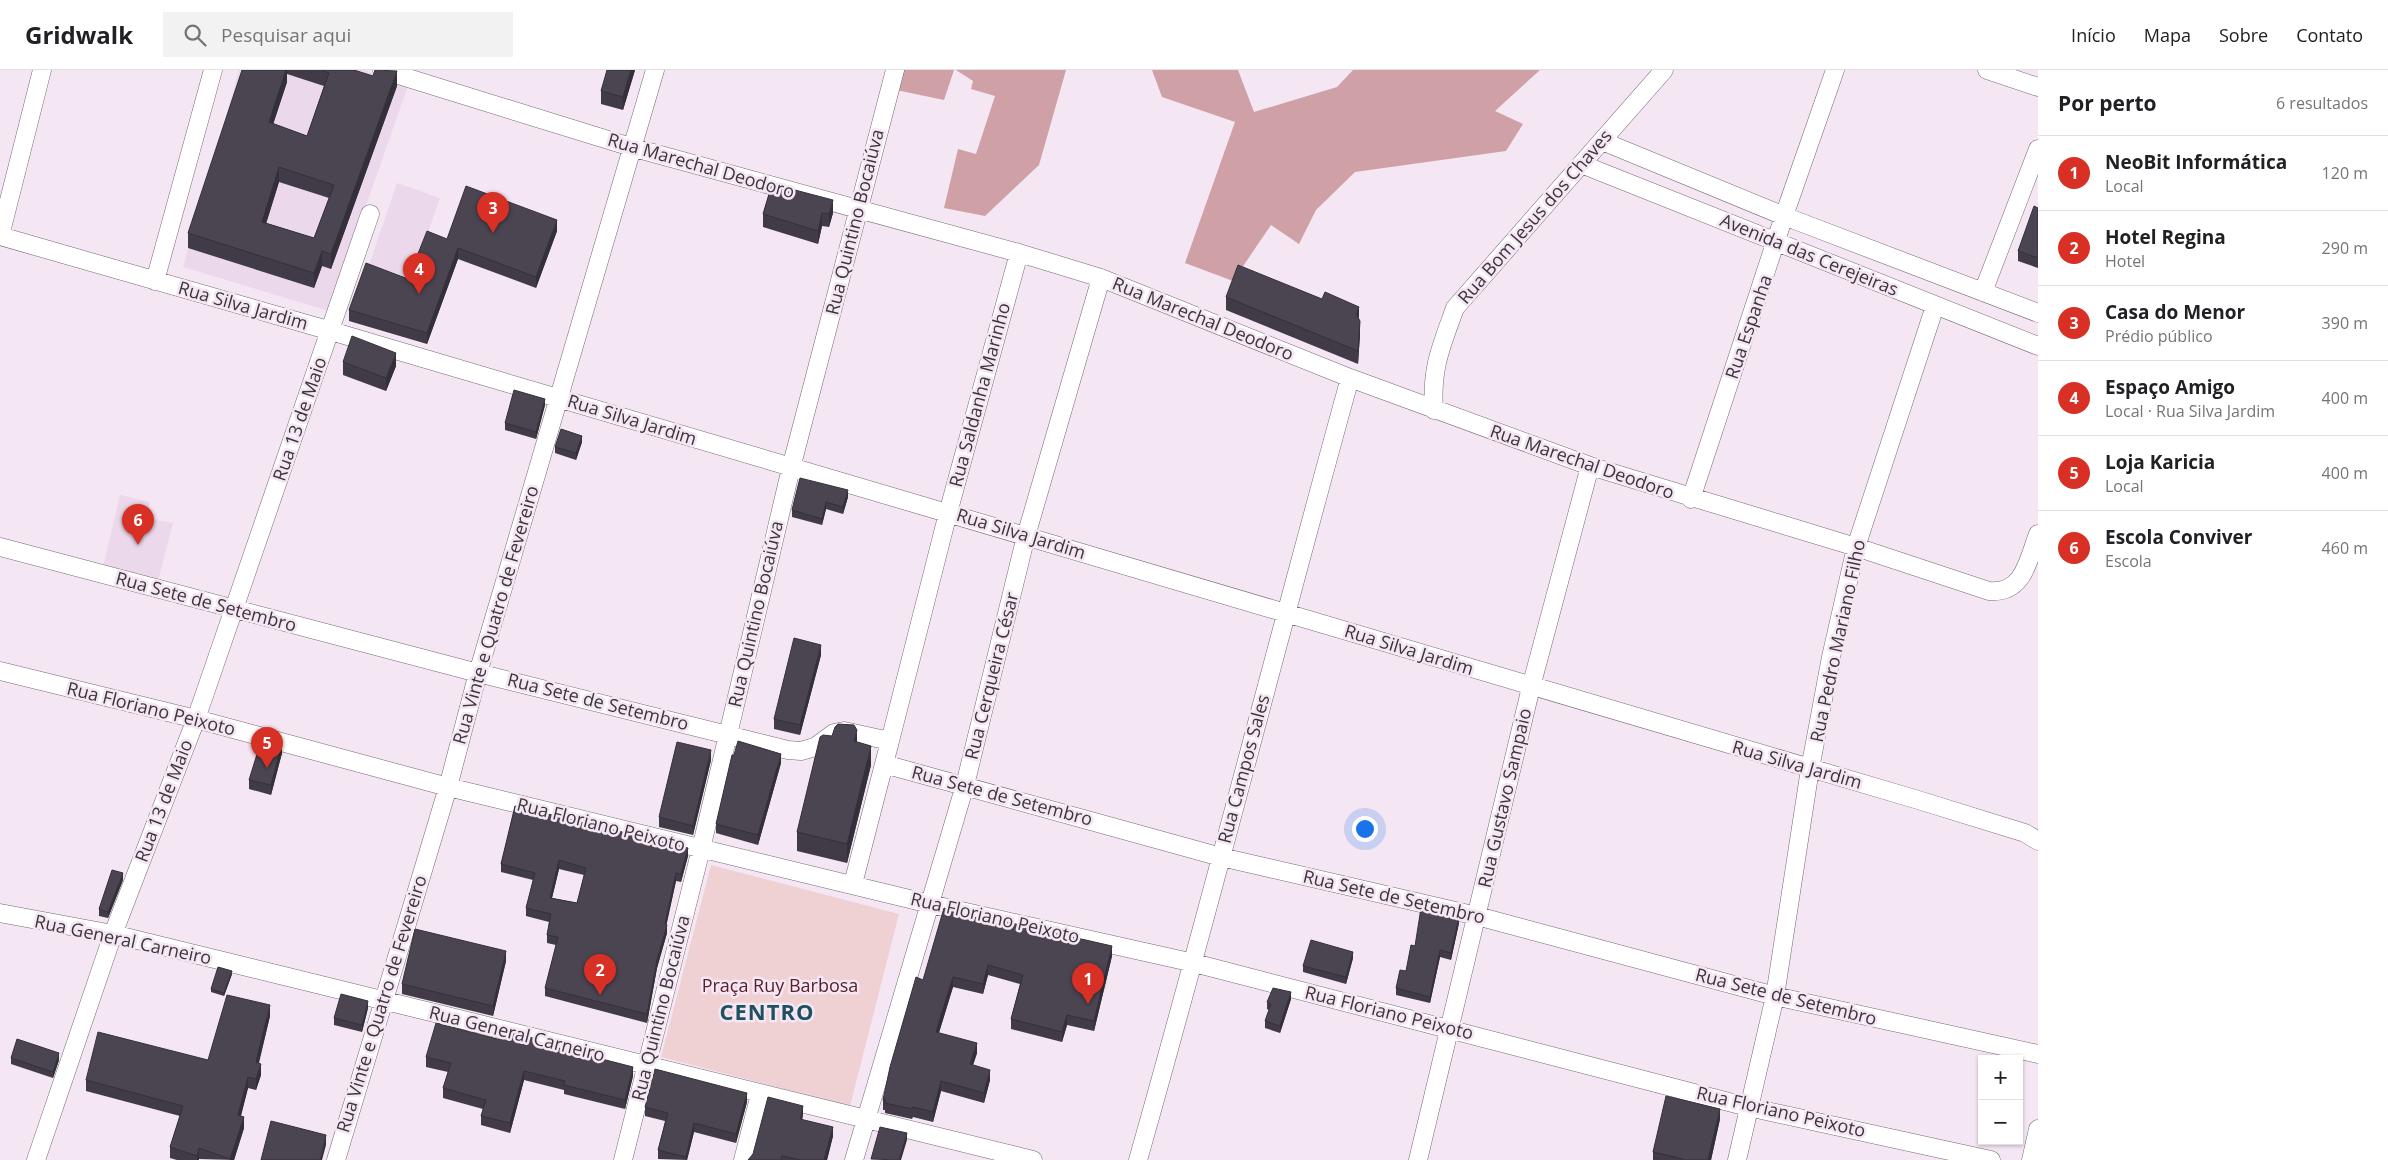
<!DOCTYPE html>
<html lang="pt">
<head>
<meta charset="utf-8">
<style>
	:root { --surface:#fff; --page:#f2f2f2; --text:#202124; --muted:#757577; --line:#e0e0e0; --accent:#d93025 }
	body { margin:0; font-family:"Open Sans",sans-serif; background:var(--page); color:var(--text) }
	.controls { position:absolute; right:15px; bottom:15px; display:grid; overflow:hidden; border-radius:0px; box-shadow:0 1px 4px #0004 }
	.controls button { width:45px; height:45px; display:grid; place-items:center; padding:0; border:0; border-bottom:1px solid var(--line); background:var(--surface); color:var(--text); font:25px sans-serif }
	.you { position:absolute; left:1364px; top:758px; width:18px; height:18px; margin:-12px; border:4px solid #fff; border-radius:50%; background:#1a73e8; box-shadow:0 0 0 8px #1a73e833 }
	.badge { display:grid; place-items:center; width:32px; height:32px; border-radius:50%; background:var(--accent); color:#fff; font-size:16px; font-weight:700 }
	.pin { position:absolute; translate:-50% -41px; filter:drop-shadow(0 1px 2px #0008) }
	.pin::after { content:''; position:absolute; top:26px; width:18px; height:15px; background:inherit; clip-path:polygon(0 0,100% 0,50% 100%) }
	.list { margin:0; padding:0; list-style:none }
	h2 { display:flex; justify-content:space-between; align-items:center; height:65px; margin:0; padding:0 20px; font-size:21px }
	h2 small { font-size:16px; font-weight:400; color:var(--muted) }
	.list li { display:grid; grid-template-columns:32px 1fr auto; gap:15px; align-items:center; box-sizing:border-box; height:75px; padding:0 20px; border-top:1px solid var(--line) }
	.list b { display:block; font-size:19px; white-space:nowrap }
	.list p { margin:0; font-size:16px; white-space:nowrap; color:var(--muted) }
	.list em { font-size:16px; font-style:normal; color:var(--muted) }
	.icon { flex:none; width:28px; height:28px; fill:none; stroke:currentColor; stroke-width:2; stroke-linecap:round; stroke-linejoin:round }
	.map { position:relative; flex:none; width:2038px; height:1090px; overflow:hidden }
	header { display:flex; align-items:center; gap:30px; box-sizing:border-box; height:70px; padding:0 25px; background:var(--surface); border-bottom:1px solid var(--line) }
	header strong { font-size:24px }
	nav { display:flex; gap:28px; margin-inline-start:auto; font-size:18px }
	.search { width:350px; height:45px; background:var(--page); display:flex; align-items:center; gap:12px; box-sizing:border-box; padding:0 18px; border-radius:0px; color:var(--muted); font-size:19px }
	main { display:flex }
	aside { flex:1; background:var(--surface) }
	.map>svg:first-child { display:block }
	.built { fill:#ecd8eb }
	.green { fill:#efd1d4 }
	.forest { fill:#cfa1a7 }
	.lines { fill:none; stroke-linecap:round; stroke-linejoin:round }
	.minor-casing { stroke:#756974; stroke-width:19 }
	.minor { stroke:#fff; stroke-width:18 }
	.wall { fill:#403b47; fill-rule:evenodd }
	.shaded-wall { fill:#343039 }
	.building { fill:#4b4552; stroke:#343039; fill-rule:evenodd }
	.labels { text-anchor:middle; stroke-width:5; stroke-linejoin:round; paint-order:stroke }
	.street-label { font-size:18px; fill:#3b363b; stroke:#f4e6f3 }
	.park-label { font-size:18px; fill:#5a212c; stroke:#f4e6f3 }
	.district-label { font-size:22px; font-weight:bold; letter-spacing:1px; fill:#1d5160; stroke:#f4e6f3 }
</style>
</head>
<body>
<header>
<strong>Gridwalk</strong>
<div class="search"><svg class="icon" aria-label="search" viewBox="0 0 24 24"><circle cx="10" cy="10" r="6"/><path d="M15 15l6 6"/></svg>Pesquisar aqui</div>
<nav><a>Início</a><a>Mapa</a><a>Sobre</a><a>Contato</a></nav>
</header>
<main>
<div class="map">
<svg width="2038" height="1090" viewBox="0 0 2038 1090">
	<rect width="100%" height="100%" fill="#f4e6f3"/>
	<path class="built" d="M239,0H364L409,13L329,241L183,197Z
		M397,113L440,128L408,220L366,204Z
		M120,425L150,432L146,448L173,453L158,511L103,497Z"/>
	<path class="green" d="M711,795L899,844L850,1036L661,987Z"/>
	<path class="forest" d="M902,0H954L944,30L896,20Z
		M956,0H1066L1039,95L985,146L944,138L958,79L976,84L995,26L971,19L973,11Z
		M1152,0H1238L1254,42L1337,17L1353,0H1540L1495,41L1523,54L1506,81L1355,102L1316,140L1299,174L1271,155L1233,211L1185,193L1235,52L1162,27Z"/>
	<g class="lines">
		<g class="minor-casing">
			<path id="minor" d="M382,0L631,77L1019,183L1101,208L1350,308L1590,396L1856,477L1989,521C2024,524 2028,490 2038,464
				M1987,0L2038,17
				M1602,71L1784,146L2038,243
				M1581,94L2038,276
				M0,166L331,261L1915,729L2025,763L2038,771
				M0,166L42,0
				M155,211L213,0
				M1983,222L2038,79
				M1434,340C1431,298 1441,277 1455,238L1664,0
				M1691,429L1784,146L1835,0
				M0,477L478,603L788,680L801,681L815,677L834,663L844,661L890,671L884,694L1221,787L1477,846L1775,926L2038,984
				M0,601L196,649L448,717L930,834L1194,893L1748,1037L1991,1090
				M890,671L948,443L1019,183
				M853,814L884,694
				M0,843L113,864L1033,1090
				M36,1090L113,864L196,649L370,144
				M336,1090L448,717L478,603L655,0
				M623,1090L701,779L791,398L895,0
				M743,1090L760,1024
				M854,1090L965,715L1026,466L1101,208
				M1138,1090C1212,830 1278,568 1350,308
				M1418,1090L1531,617L1590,396
				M1737,1090L1775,926L1810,699L1831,587L1856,477L1935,236
				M2031,1090L2038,1059"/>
		</g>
		<use href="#minor" class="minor"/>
	</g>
	<path class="wall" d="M287,0V12L273,54L307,66L324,16L287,4V0H354L397,16L331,199L322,196L314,218L188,178V163ZM279,112L329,128L314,168L266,153Z
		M635,0L623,40L601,34V21Z
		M772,114L833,143L829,157L822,156L818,174L763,157V144Z
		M2038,138V198L2018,191V181Z
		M557,161L536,218L458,189L427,274L349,251V240L408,209L447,169Z
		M1226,227L1359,249L1360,264L1358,294L1226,240Z
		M343,292L396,296L386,321L343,305Z
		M545,335L536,369L505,360V353Z
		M582,372L576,390L555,383V377Z
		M848,427L843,444L826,439L822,455L792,447V440Z
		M821,585L800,665L774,659V649Z
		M857,672L871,695L847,793L797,781V762Z
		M282,683L271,725L249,719V710Z
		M711,690L693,765L659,757V747Z
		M781,693L758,775L716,763V754Z
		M515,736L688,786L681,812L676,811L666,855L667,863L657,898L647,953L545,926V918L556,875L547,873V865L549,852L526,846V838L533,810L501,802V794ZM559,799L584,805L577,833L552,828Z
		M123,810L108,848L99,846V839Z
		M1459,853L1451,890L1440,887L1430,933L1396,925V918L1406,901L1415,876Z
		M997,854L1112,886L1094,961L1067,955L1062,972L1011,959V949L1020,914L988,905L983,924L953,917L939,963L977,983L973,995L990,1010L984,1033L941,1021L933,1052L913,1047L912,1049L885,1043V1040H883V1030L923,910Z
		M1353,888L1346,914L1303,902V896Z
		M506,891L493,946L402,924V914Z
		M232,904L224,926L211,922V919Z
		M1291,929L1280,963L1265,958V951L1269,940L1267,939V932Z
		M368,938L362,962L334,955V948Z
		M270,946L259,993L261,1005L256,1020L248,1018L241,1046L244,1058L234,1090L199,1089V1090H177L170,1088V1077L180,1046L86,1021V1010L208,990Z
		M501,970L533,971L633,1006L625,1039L564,1024V1020L524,1010L510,1063L481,1055V1046L483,1039L443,1028V1018L448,1002L426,997V987Z
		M11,988L59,990L53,1008L11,994Z
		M747,1032L736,1073L694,1062L687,1090L658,1089V1080L665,1051L645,1046V1037Z
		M803,1045L802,1050L833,1066L827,1090H748Z
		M1720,1049L1711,1090H1653V1082Z"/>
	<path class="shaded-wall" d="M286,0H287V12L269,67V52Z
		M631,0H635L623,40V27Z
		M397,1V16L331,199V184Z
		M279,97V112L262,167V152Z
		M833,130V143L829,157V144Z
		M822,143V156L818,174V161Z
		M557,150V161L536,218V207Z
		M458,178V189L427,274V263Z
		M322,181V196L314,218V203Z
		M1359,237V250L1356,244Z
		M1360,251V264L1358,294V281Z
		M396,283V296L386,321V308Z
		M545,329V335L536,369V362Z
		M582,366V372L576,390V383Z
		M848,420V427L843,444V437Z
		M826,432V439L822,455V449Z
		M821,575V585L800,665V655Z
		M857,660V679L854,671Z
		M282,673V683L271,725V715Z
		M871,676V695L847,793V774Z
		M711,680V690L693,765V756Z
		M781,684V693L758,775V765Z
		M688,778V786L681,812V804Z
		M559,790V799L550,836V828Z
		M123,803V810L108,848V842Z
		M676,803V811L665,862V854Z
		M1459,847V853L1451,890V883Z
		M667,855V863L657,898L647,953V944L657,890Z
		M1112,876V886L1094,961V951Z
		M1440,880V887L1430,933V927Z
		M506,881V891L493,946V936Z
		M1353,882V888L1346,914V907Z
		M988,895V905L983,924V914Z
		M232,901V904L224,926V923Z
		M953,907V917L936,972V962Z
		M1291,922V929L1280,963V956Z
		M368,931V938L362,962V955Z
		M270,935V946L256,1003V992Z
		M1067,945V955L1062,972V962Z
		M977,973V983L970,1004V994Z
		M59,983V990L53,1008V1002Z
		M261,994V1005L256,1020V1009Z
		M633,997V1006L625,1039V1030Z
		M990,1000V1010L984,1033V1023Z
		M524,1001V1010L510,1063V1053Z
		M248,1007V1018L238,1056V1045Z
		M941,1011V1021L933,1052V1042Z
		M747,1023V1032L736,1073V1064Z
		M803,1036V1045L800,1058V1049Z
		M1720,1039V1049L1711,1090H1708Z
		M244,1047V1058L234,1090H230Z
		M694,1053V1062L687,1090H686V1087Z
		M833,1057V1066L827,1090H824Z
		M907,1063V1070L901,1090H899Z
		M326,1065V1075L322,1090H320Z
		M199,1078V1090H197V1086Z"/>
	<path class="building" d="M242,0H286L269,52L307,66L329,3L321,0H354L373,6L375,0L397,1L331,184L322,181L314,203L188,163ZM279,97L334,115L314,168L262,152Z
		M607,0H631L623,27L601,21Z
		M772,114L833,130L829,144L822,143L818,161L763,144Z
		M466,116L557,150L536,207L458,178L427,263L349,240L366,193L408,209L427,161L447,169Z
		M2034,136L2038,138V188L2018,181Z
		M1238,195L1322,229L1325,222L1359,237L1356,244L1360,251L1358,281L1226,227Z
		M352,266L396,283L386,308L343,292Z
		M514,320L545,329L536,362L505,353Z
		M561,359L582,366L576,383L555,377Z
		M800,408L848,420L843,437L826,432L822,449L792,440Z
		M794,568L821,575L800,655L774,649Z
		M838,654L854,655L857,660L854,671L871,676L847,774L797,762L820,667L823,665L832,666L835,657Z
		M262,668L282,673L271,715L249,710Z
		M738,671L781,684L758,765L716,754L732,685H734Z
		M677,672L711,680L693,756L659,747Z
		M515,736L688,778L681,804L676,803L665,854L667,855L657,890L647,944L545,918L558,867L547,865L551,844L526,838L535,803L501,794ZM559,790L586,798L577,833L550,828Z
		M112,800L123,803L108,842L99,839Z
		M944,838L997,854L998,850L1112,876L1094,951L1067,945L1062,962L1011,949L1023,905L988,895L983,914L953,907L936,962L977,973L970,994L990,1000L984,1023L941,1011L933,1042L913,1037L912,1039L885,1033L886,1030H883L890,997L916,907L923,910Z
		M1421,838L1459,847L1451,883L1440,880L1430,927L1396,918L1400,900L1406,901L1411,875L1415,876Z
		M415,859L506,881L493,936L402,914Z
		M1311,870L1353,882L1346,907L1303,896Z
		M218,897L232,901L224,923L211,919Z
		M1273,918L1291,922L1280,956L1265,951L1271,934L1267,932Z
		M341,924L368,931L362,955L334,948Z
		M227,925L270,935L256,992L261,994L256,1009L248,1007L238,1045L244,1047L230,1089L199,1078L197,1086L170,1077L183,1036L86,1010L98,962L208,990Z
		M436,953L501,970L504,961L533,968L532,971L633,997L625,1030L564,1015L565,1011L524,1001L510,1053L481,1046L486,1030L443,1018L451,993L426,987Z
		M17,969L59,983L53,1002L11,988Z
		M655,999L747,1023L736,1064L694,1053L686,1087L658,1080L668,1043L645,1037Z
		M1666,1026L1720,1039L1708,1090H1683V1089L1653,1082Z
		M768,1027L803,1036L800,1049L833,1057L824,1090H801L782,1086L781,1090H748L753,1084Z
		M271,1051L326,1065L320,1090H261Z
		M880,1057L907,1063L899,1090L871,1089Z"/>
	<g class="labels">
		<g class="street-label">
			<text transform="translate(701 96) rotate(16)" y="6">Rua Marechal Deodoro</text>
			<text transform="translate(1535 147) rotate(-49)" y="6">Rua Bom Jesus dos Chaves</text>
			<text transform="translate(855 152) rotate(-76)" y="6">Rua Quintino Bocaiúva</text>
			<text transform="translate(1809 185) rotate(22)" y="6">Avenida das Cerejeiras</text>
			<text transform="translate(243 236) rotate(16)" y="6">Rua Silva Jardim</text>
			<text transform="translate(1203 249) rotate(22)" y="6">Rua Marechal Deodoro</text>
			<text transform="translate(1749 257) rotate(-71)" y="6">Rua Espanha</text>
			<text transform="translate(980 325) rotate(-75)" y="6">Rua Saldanha Marinho</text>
			<text transform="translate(300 349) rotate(-71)" y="6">Rua 13 de Maio</text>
			<text transform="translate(632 350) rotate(17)" y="6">Rua Silva Jardim</text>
			<text transform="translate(1582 392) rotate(19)" y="6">Rua Marechal Deodoro</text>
			<text transform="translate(1021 464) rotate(17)" y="6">Rua Silva Jardim</text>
			<text transform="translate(206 532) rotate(15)" y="6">Rua Sete de Setembro</text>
			<text transform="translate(756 544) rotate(-77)" y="6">Rua Quintino Bocaiúva</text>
			<text transform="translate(496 545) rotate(-74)" y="6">Rua Vinte e Quatro de Fevereiro</text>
			<text transform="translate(1838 571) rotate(-78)" y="6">Rua Pedro Mariano Filho</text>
			<text transform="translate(1409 580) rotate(17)" y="6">Rua Silva Jardim</text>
			<text transform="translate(992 606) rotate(-76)" y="6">Rua Cerqueira César</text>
			<text transform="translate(598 632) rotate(14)" y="6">Rua Sete de Setembro</text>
			<text transform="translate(151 639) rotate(14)" y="6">Rua Floriano Peixoto</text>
			<text transform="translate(1797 695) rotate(16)" y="6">Rua Silva Jardim</text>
			<text transform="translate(1244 699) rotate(-75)" y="6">Rua Campos Sales</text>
			<text transform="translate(1002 726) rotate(15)" y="6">Rua Sete de Setembro</text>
			<text transform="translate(1505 728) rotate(-77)" y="6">Rua Gustavo Sampaio</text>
			<text transform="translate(164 731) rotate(-69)" y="6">Rua 13 de Maio</text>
			<text transform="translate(601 755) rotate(14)" y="6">Rua Floriano Peixoto</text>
			<text transform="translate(1394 827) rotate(13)" y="6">Rua Sete de Setembro</text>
			<text transform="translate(995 848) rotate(13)" y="6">Rua Floriano Peixoto</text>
			<text transform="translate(123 870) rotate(12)" y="6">Rua General Carneiro</text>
			<text transform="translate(1786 927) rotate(14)" y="6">Rua Sete de Setembro</text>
			<text transform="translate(382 934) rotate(-73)" y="6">Rua Vinte e Quatro de Fevereiro</text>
			<text transform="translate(661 938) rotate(-76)" y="6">Rua Quintino Bocaiúva</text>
			<text transform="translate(1389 943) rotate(14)" y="6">Rua Floriano Peixoto</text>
			<text transform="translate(517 964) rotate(14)" y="6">Rua General Carneiro</text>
			<text transform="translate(1781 1042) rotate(13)" y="6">Rua Floriano Peixoto</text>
		</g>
		<g class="park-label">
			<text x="780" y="922">Praça Ruy Barbosa</text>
		</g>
		<g class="district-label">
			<text x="767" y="950">CENTRO</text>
		</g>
	</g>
</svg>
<div class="controls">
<button>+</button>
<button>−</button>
</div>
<div class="you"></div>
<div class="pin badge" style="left:1088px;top:934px">1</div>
<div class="pin badge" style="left:600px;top:925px">2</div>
<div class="pin badge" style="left:493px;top:163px">3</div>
<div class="pin badge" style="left:419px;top:224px">4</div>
<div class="pin badge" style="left:267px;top:698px">5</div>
<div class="pin badge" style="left:138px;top:475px">6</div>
</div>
<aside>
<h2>Por perto<small>6 resultados</small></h2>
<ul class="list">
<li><span class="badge">1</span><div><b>NeoBit Informática</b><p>Local</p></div><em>120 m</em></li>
<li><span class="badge">2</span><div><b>Hotel Regina</b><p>Hotel</p></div><em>290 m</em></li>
<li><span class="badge">3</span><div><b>Casa do Menor</b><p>Prédio público</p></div><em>390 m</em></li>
<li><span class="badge">4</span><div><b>Espaço Amigo</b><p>Local · Rua Silva Jardim</p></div><em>400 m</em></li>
<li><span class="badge">5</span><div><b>Loja Karicia</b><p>Local</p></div><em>400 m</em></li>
<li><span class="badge">6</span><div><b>Escola Conviver</b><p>Escola</p></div><em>460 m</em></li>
</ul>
</aside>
</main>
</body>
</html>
